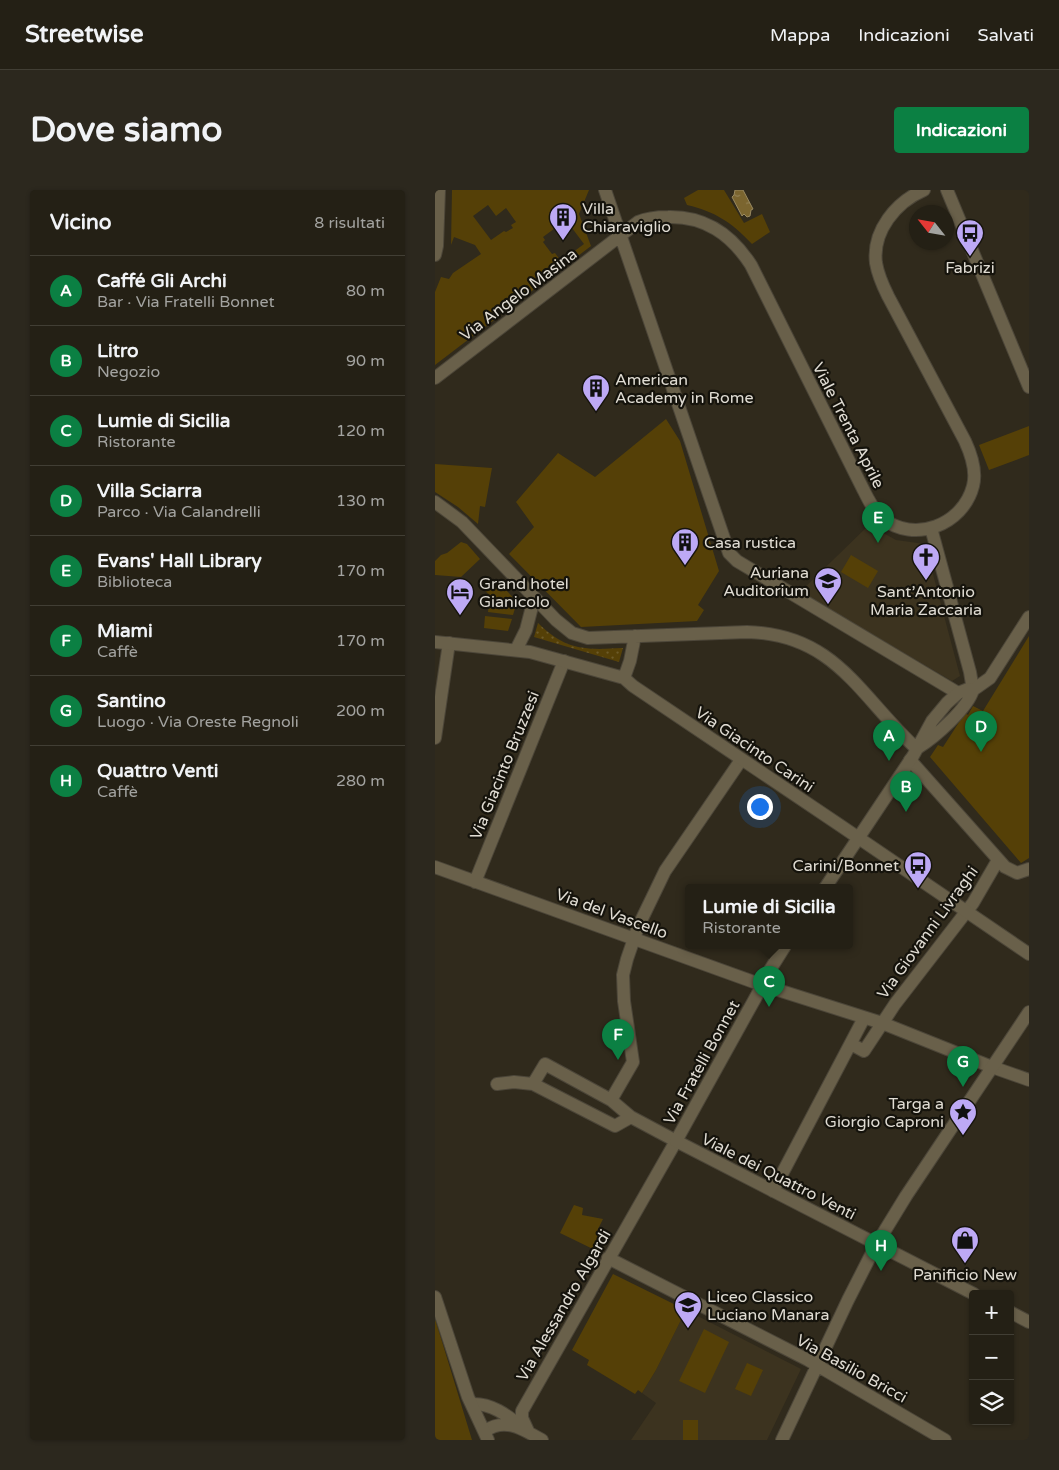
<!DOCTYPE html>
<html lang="it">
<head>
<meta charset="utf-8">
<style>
	:root { --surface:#242015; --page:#2c281e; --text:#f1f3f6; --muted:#a3a3a0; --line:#413e34; --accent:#0b8043 }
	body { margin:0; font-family:"Varela Round",sans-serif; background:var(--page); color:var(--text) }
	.controls { position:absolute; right:15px; bottom:15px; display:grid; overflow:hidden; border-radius:5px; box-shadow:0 1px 4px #0004 }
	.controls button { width:45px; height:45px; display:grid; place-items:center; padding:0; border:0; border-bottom:1px solid var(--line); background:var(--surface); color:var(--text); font:25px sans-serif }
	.compass { position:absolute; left:474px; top:15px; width:45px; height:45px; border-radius:50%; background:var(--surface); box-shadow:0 1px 4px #0004; rotate:301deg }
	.you { position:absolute; left:324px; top:616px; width:18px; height:18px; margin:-12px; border:4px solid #fff; border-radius:50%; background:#1a73e8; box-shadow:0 0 0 8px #1a73e833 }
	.badge { display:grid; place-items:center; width:32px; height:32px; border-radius:50%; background:var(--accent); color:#fff; font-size:16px; font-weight:700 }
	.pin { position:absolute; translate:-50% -41px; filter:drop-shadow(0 1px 2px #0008) }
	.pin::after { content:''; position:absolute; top:26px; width:18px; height:15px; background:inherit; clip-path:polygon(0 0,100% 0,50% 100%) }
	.popup { position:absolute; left:250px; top:694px; width:168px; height:65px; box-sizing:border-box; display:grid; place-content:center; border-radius:5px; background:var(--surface); filter:drop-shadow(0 1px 4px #0005); font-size:16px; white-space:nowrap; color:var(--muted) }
	.popup b { font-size:19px; color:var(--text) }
	.popup::after { content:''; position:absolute; left:50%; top:100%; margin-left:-10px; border:10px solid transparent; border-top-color:var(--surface) }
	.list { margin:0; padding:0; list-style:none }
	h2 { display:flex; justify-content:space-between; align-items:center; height:65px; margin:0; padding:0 20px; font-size:21px }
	h2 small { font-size:16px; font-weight:400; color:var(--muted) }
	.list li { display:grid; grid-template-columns:32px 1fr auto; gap:15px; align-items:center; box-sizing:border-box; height:70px; padding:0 20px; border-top:1px solid var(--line) }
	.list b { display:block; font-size:19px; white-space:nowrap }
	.list p { margin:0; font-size:16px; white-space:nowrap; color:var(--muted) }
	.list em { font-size:16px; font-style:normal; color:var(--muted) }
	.icon { flex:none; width:28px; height:28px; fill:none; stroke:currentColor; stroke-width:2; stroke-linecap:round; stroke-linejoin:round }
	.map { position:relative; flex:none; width:594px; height:1250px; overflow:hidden; border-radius:5px }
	header { display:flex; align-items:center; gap:30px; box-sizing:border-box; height:70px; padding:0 25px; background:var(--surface); border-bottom:1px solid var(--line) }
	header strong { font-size:24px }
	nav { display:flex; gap:28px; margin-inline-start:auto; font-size:18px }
	.intro { display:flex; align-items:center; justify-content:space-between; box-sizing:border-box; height:120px; padding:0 30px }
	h1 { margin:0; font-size:35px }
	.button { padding:12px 22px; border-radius:5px; background:var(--accent); color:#fff; font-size:18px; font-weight:700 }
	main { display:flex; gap:30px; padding:0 30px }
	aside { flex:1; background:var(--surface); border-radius:5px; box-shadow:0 1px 4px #0004 }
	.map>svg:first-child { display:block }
	.built { fill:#3c331f }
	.grass { fill:url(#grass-dots) }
	.green { fill:#554007; fill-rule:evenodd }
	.water { fill:url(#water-ripples); stroke:#998960 }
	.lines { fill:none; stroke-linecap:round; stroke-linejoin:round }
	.minor-casing { stroke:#4c4639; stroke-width:14 }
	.tertiary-casing { stroke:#4c4639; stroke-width:14 }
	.minor { stroke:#69604a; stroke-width:12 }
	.tertiary { stroke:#69604a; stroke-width:12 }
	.labels { text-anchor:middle; stroke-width:4.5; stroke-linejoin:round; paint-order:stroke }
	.poi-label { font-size:16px; fill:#e0dcd3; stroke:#15130c; text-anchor:start }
	.street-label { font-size:16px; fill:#e0dcd3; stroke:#15130c }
</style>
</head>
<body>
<header>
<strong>Streetwise</strong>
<nav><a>Mappa</a><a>Indicazioni</a><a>Salvati</a></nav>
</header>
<div class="intro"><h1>Dove siamo</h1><a class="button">Indicazioni</a></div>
<main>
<aside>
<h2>Vicino<small>8 risultati</small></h2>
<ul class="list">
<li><span class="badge">A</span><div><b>Caffé Gli Archi</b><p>Bar · Via Fratelli Bonnet</p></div><em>80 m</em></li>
<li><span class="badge">B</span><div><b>Litro</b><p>Negozio</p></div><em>90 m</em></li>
<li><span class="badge">C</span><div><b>Lumie di Sicilia</b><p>Ristorante</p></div><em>120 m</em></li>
<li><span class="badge">D</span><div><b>Villa Sciarra</b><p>Parco · Via Calandrelli</p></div><em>130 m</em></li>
<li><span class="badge">E</span><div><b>Evans' Hall Library</b><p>Biblioteca</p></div><em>170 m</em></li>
<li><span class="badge">F</span><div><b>Miami</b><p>Caffè</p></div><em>170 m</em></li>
<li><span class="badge">G</span><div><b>Santino</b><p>Luogo · Via Oreste Regnoli</p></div><em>200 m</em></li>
<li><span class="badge">H</span><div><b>Quattro Venti</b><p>Caffè</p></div><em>280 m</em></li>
</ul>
</aside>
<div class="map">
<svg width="594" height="1250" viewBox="0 0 594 1250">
	<defs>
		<pattern id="grass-dots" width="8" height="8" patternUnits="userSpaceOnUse" patternTransform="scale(1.25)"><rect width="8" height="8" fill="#554007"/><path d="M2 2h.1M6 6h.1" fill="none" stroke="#6d5b2a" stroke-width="1.8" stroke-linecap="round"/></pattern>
		<pattern id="water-ripples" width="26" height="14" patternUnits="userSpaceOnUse" patternTransform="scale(1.25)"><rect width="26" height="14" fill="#7b652f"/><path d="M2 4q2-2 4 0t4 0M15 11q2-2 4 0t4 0" fill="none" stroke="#948256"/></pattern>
	</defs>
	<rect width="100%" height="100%" fill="#302a1c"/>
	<path class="built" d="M434,335L461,350L490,354L525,486L517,491L365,402Z
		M251,1120L366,1179L332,1250H196L221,1213L207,1203L221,1180Z"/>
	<path class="grass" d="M103,433C131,461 151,460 188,458L184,472L99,447Z"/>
	<path class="green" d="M17,0H154L144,24L156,56L0,175V102L6,87L14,89L18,83L46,64L40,55L19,47L16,55ZM53,15L61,26L71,18L81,32L76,35L78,38L71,42L69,41L56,50L38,26ZM131,30L149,54L126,71L120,63L117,64L108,52L110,50L108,47Z
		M263,0H289L309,33L327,24L335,42L317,54C296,32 281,22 252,15L249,8Z
		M231,229L245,251L284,381L263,415L269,420L262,431L146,437L74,364L99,337L81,312L123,263L160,287Z
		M594,236V265L554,280L544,255Z
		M0,274L57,278L50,317L45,316L43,334L23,317L0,302Z
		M26,352L32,354L45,369L26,387L0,385V371L6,365L12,363Z
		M416,365L443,381L433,398L406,382Z
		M62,390L82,412L78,425L53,422L55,405L50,401Z
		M50,426L77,429L73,441L49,438Z
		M594,446V668L586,673L495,567L503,555L508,557L530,523L533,525L538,516L548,521Z
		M139,1015L148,1018L147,1025L168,1029L161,1043L168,1047L160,1060L125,1043Z
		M178,1084L251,1120L221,1180L207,1203L203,1200L200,1204L152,1175L154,1170L137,1160Z
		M0,1129L5,1145L37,1250H0Z
		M269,1139L294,1152L270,1203L244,1191Z
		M312,1173L328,1180L316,1206L300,1199Z
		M248,1230H263V1250H248Z"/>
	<path class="water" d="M300,0H308L318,19L316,20L315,26L312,27L309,24L307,26L297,7L299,5Z"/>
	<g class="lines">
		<g class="minor-casing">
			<path id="minor" d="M170,0L294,363L302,371L523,503
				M0,188L203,32C212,28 223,27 233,27C270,26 296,44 316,75L428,299C433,309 438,320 447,328C479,354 528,335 538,296C542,281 536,264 530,251L453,106C448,96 443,85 441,73C437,41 461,12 489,0
				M496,338L535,482L538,500
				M0,548L14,453
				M475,570L570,677L582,683L594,679
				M0,677L327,795L447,833L557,877L594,890
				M40,692L129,471
				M416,854L429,861L460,814L538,713L563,670
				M62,894L79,892L98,894
				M176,910L198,872L189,811L188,785L192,769L203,737L230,681L306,570
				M338,1001L429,828
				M173,1068L373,1170L510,1250
				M37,1214C58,1213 74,1227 91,1240
				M50,1241C70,1227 88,1239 107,1250
				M93,1241L87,1228V1221L241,951L196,927L176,910L110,874L98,894L180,936L196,927
				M347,1250L413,1110L441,1055"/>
		</g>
		<g class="tertiary-casing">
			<path id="tertiary" d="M512,0L594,197
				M0,65L2,56L4,0
				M0,312L27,332L121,430L137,443L153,448L312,442C401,444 425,507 482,559
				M0,452L95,462L189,488L198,496L406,636L594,764
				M81,460L91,440L99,409
				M189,488L195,471L200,446
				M484,557C500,547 533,518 538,500
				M390,698L478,566L497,531L512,513L523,503L533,499L538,500L555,488L594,427
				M350,756L333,783L322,805L241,951L539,1104
				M441,1055L471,1006L594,822
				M0,1107L33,1207L53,1250
				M575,1122L594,1132"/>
		</g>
		<use href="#minor" class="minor"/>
		<use href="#tertiary" class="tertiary"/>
	</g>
	<defs>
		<g id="building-pin" transform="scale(1.4375)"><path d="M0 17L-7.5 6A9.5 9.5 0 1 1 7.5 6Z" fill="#bda9f5" stroke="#15130c"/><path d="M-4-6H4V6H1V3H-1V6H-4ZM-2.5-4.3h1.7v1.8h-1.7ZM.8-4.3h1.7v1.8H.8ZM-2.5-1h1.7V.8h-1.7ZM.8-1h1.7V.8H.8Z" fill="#111"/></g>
		<g id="bus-pin" transform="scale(1.4375)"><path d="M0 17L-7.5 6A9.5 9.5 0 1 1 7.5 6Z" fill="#bda9f5" stroke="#15130c"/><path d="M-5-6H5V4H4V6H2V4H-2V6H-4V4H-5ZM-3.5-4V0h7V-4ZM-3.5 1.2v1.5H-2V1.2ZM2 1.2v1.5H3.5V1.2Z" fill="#111"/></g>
		<g id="church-pin" transform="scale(1.4375)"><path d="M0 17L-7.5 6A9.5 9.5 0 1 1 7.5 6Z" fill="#bda9f5" stroke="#15130c"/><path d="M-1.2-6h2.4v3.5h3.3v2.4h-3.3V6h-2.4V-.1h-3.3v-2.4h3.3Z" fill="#111"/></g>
		<g id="university-pin" transform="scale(1.4375)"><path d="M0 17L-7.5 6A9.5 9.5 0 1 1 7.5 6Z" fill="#bda9f5" stroke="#15130c"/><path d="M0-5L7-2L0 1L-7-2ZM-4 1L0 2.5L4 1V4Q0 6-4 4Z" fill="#111"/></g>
		<g id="hotel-pin" transform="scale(1.4375)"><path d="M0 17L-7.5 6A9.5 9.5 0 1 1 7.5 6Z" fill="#bda9f5" stroke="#15130c"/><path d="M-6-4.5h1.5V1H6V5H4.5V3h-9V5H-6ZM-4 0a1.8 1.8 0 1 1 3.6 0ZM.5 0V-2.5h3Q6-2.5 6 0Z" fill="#111"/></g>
		<g id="sight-pin" transform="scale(1.4375)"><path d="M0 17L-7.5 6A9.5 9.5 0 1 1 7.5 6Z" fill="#bda9f5" stroke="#15130c"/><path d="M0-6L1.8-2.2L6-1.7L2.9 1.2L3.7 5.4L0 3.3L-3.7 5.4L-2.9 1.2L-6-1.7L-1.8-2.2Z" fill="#111"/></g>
		<g id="shop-pin" transform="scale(1.4375)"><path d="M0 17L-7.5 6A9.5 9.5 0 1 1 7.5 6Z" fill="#bda9f5" stroke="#15130c"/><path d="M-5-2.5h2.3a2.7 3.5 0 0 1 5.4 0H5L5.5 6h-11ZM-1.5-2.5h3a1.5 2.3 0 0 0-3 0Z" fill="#111"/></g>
		<g id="school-pin" transform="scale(1.4375)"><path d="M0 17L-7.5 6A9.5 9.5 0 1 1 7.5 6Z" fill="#bda9f5" stroke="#15130c"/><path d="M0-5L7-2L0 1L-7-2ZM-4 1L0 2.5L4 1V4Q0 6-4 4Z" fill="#111"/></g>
	</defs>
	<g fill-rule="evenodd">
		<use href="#building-pin" x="128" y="27"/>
		<use href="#bus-pin" x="535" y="43"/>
		<use href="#building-pin" x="161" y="198"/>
		<use href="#building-pin" x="250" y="352"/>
		<use href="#church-pin" x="491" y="367"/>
		<use href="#university-pin" x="393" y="391"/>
		<use href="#hotel-pin" x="25" y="402"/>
		<use href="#bus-pin" x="483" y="675"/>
		<use href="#sight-pin" x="528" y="922"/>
		<use href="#shop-pin" x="530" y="1050"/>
		<use href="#school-pin" x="253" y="1115"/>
	</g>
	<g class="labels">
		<g class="poi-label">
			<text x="147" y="24">Villa<tspan x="147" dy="18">Chiaraviglio</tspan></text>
			<text x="535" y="83" text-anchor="middle">Fabrizi</text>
			<text x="180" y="195">American<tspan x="180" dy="18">Academy in Rome</tspan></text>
			<text x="269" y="358">Casa rustica</text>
			<text x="374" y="388" text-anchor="end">Auriana<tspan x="374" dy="18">Auditorium</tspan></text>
			<text x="44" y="399">Grand hotel<tspan x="44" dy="18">Gianicolo</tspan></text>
			<text x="491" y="407" text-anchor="middle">Sant’Antonio<tspan x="491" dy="18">Maria Zaccaria</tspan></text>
			<text x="464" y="681" text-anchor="end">Carini/Bonnet</text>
			<text x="509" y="919" text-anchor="end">Targa a<tspan x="509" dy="18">Giorgio Caproni</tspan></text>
			<text x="530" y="1090" text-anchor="middle">Panificio New</text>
			<text x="272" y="1112">Liceo Classico<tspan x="272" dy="18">Luciano Manara</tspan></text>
		</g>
		<g class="street-label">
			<text transform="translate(83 104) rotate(-37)" y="6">Via Angelo Masina</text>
			<text transform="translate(414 235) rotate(63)" y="6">Viale Trenta Aprile</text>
			<text transform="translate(320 559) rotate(34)" y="6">Via Giacinto Carini</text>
			<text transform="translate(69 575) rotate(-68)" y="6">Via Giacinto Bruzzesi</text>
			<text transform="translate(177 723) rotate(20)" y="6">Via del Vascello</text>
			<text transform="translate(492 742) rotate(-54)" y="6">Via Giovanni Livraghi</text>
			<text transform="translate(266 872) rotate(-61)" y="6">Via Fratelli Bonnet</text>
			<text transform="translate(344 986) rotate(27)" y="6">Viale dei Quattro Venti</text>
			<text transform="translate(128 1115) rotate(-60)" y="6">Via Alessandro Algardi</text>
			<text transform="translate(417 1178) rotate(29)" y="6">Via Basilio Bricci</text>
		</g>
	</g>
</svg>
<div class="controls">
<button>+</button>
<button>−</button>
<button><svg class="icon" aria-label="layers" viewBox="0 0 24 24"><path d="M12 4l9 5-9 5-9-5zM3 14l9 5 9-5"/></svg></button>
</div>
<svg class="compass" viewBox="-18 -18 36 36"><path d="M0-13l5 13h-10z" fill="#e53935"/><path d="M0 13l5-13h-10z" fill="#a3a3a0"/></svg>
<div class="you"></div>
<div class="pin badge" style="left:454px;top:571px">A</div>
<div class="pin badge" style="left:471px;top:622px">B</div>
<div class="pin badge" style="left:334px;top:817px">C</div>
<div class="popup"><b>Lumie di Sicilia</b>Ristorante</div>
<div class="pin badge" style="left:546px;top:562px">D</div>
<div class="pin badge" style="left:443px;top:353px">E</div>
<div class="pin badge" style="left:183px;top:870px">F</div>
<div class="pin badge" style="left:528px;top:897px">G</div>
<div class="pin badge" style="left:446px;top:1081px">H</div>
</div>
</main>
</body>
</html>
